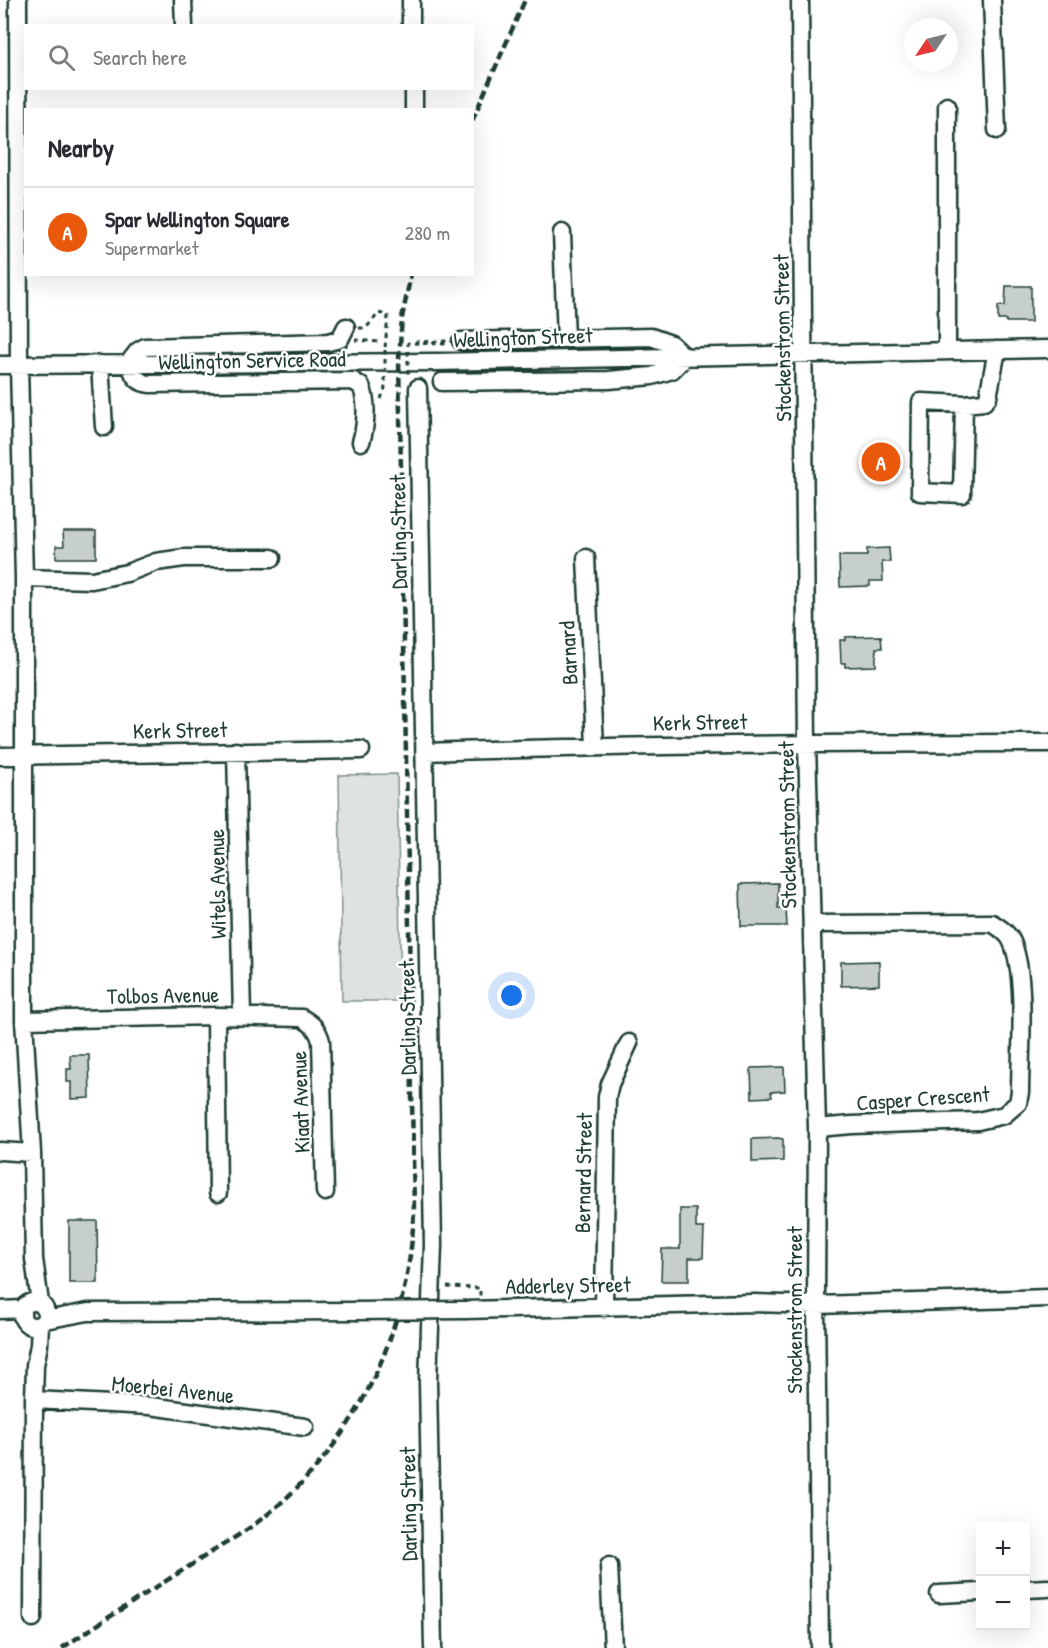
<!DOCTYPE html>
<html lang="en">
<head>
<meta charset="utf-8">
<style>
	:root { --surface:#fff; --page:#f2f2f3; --text:#2b2b33; --muted:#7c7c81; --line:#e1e1e2; --accent:#ea580c }
	body { margin:0; font-family:"Patrick Hand",sans-serif; background:var(--page); color:var(--text) }
	.controls { position:absolute; right:18px; bottom:18px; display:grid; overflow:hidden; border-radius:0px; box-shadow:0 6px 24px #0002 }
	.controls button { width:54px; height:54px; display:grid; place-items:center; padding:0; border:0; border-bottom:2px solid var(--line); background:var(--surface); color:var(--text); font:30px sans-serif }
	.compass { position:absolute; left:904px; top:18px; width:54px; height:54px; border-radius:50%; background:var(--surface); box-shadow:0 6px 24px #0002; rotate:235deg }
	.you { position:absolute; left:512px; top:996px; width:21px; height:21px; margin:-15px; border:4px solid #fff; border-radius:50%; background:#1a73e8; box-shadow:0 0 0 9px #1a73e833 }
	.badge { display:grid; place-items:center; width:39px; height:39px; border-radius:50%; background:var(--accent); color:#fff; font-size:20px; font-weight:700 }
	.pin { position:absolute; translate:-50% -50%; border:3px solid #fff; box-shadow:0 2px 6px #0006 }
	.list { margin:0; padding:0; list-style:none }
	h2 { display:flex; justify-content:space-between; align-items:center; height:78px; margin:0; padding:0 24px; font-size:26px }
	h2 small { font-size:20px; font-weight:400; color:var(--muted) }
	.list li { display:grid; grid-template-columns:39px 1fr auto; gap:18px; align-items:center; box-sizing:border-box; height:90px; padding:0 24px; border-top:2px solid var(--line) }
	.list b { display:block; font-size:22px; white-space:nowrap }
	.list p { margin:0; font-size:20px; white-space:nowrap; color:var(--muted) }
	.list em { font-size:20px; font-style:normal; color:var(--muted) }
	.icon { flex:none; width:33px; height:33px; fill:none; stroke:currentColor; stroke-width:2; stroke-linecap:round; stroke-linejoin:round }
	.map { position:relative; flex:none; width:1048px; height:1648px; overflow:hidden }
	.search { position:absolute; background:var(--surface); box-shadow:0 6px 24px #0002; left:24px; top:24px; width:450px; height:66px; display:flex; align-items:center; gap:15px; box-sizing:border-box; padding:0 21px; border-radius:0px; color:var(--muted); font-size:22px }
	.panel { position:absolute; background:var(--surface); box-shadow:0 6px 24px #0002; left:24px; top:108px; width:450px; height:168px; border-radius:0px }
	.map>svg:first-child { display:block }
	.green { fill:#dee3e2; stroke:#7e908b; stroke-width:1.5 }
	.building { fill:#c7cfcc; stroke:#1f3d34; stroke-width:1.5 }
	.lines { fill:none; stroke-linecap:round; stroke-linejoin:round }
	.minor-casing { stroke:#1f3d34; stroke-width:21 }
	.path { stroke:#1f3d34; stroke-width:3; stroke-dasharray:4.5 4.5; stroke-linecap:butt }
	.minor { stroke:#fff; stroke-width:16 }
	.rail { stroke:#1f3d34; stroke-width:4.5; stroke-dasharray:9 4.5; stroke-linecap:butt }
	.minor-bridge-casing { stroke:#1f3d34; stroke-width:21; stroke-linecap:butt }
	.path-bridge { stroke:#1f3d34; stroke-width:3; stroke-dasharray:4.5 4.5; stroke-linecap:butt }
	.minor-bridge { stroke:#fff; stroke-width:16 }
	.labels { text-anchor:middle; stroke-width:5; stroke-linejoin:round; paint-order:stroke }
	.street-label { font-size:22px; fill:#1f3d34; stroke:#fff }
</style>
</head>
<body>
<div class="map">
<svg width="1048" height="1648" viewBox="0 0 1048 1648">
	<rect width="100%" height="100%" fill="#fff"/>
	<filter id="ink" filterUnits="userSpaceOnUse"><feTurbulence type="fractalNoise" baseFrequency=".0167" numOctaves="2"/><feDisplacementMap in="SourceGraphic" scale="12" xChannelSelector="R" yChannelSelector="G"/><feConvolveMatrix kernelMatrix="1 2 1 2 8 2 1 2 1" color-interpolation-filters="sRGB"/></filter>
	<g filter="url(#ink)">
		<path class="green" d="M397,774L401,1001H342L339,775Z"/>
		<path class="building" d="M1006,286H1031V322H1006V320H998V306H1005Z
			M63,531H96V558H56V546H64Z
			M889,548L890,562H882L883,581H870V586L840,587L839,556H867V549Z
			M881,636L882,648H876V666L845,667V663H841L840,640H845V637Z
			M778,883V908H786L787,926H741L740,884Z
			M879,961V985L841,986V962Z
			M70,1055H89L90,1098L71,1099V1082H67V1069H71Z
			M784,1067L785,1091L771,1092L772,1097L752,1098L751,1068Z
			M778,1138L783,1139V1161L752,1162V1139Z
			M680,1209H696V1228H704L703,1258H689V1281H661L662,1249H680Z
			M69,1221H97L98,1283H69Z"/>
		<g class="lines">
			<g class="minor-casing">
				<path id="minor" d="M18,0L19,365L24,578V1020L32,1153L34,1259L40,1303
					M183,0L184,26
					M411,0V26
					M800,0L807,743L817,1128L816,1305L820,1648
					M992,0L997,130
					M414,88V110
					M947,106V350
					M562,233L566,339
					M100,364L104,427
					M0,365L436,362L1048,349
					M127,365L138,351L145,347L328,342L340,339L346,327
					M131,365C133,377 139,383 150,384L353,381L361,386C368,401 366,426 361,442
					M442,382L609,380L652,376L672,370L685,357L671,344L651,337L461,341
					M418,388L433,1245L428,1382L433,1648
					M964,404L962,494L920,492L921,402L964,404L984,402L988,397L997,350
					M586,558L595,746
					M24,578L92,580L127,573L156,562L184,558H272
					M236,751L242,1016
					M425,752C633,745 840,743 1048,743
					M0,756L361,750
					M812,924L992,923C1000,928 1008,933 1012,942C1027,976 1020,1053 1020,1092L1018,1103L1004,1115L978,1121L852,1125L817,1128
					M216,1016L218,1193
					M24,1020L216,1016L302,1018C312,1024 318,1029 321,1041L325,1192
					M0,1151L32,1153
					M22 1314a12 12 0 1 1 24 0a12 12 0 1 1-24 0Z
					M604,1308L607,1097L610,1084L629,1043
					M0,1310L23,1309
					M465,1310L754,1303L816,1305L1048,1298
					M45,1320L88,1312L355,1311
					M34,1400L150,1406L305,1427
					M609,1566L613,1648
					M1026,1589L1048,1588
					M939,1594L980,1592
					M33,1618L34,1400L35,1365L39,1345L40,1325"/>
			</g>
			<path class="path" d="M359,328H366L379,313L388,316L385,348
				M355,340L380,342
				M415,342L447,341
				M408,346V343L446,344
				M381,399L385,388V378
				M447,1287L480,1288V1296"/>
			<use href="#minor" class="minor"/>
			<path class="rail" d="M472,121L525,0
				M62,1648C106,1619 151,1590 196,1562C220,1546 246,1532 268,1514C360,1438 409,1329 414,1211L399,358L402,318L411,274"/>
			<g class="minor-bridge-casing">
				<path id="minor-bridge" d="M355,1311L465,1310"/>
			</g>
			<path class="path-bridge" d="M385,350V378
				M408,351V377"/>
			<use href="#minor-bridge" class="minor-bridge"/>
		</g>
	</g>
	<g class="labels">
		<g class="street-label">
			<text transform="translate(523 337) rotate(-2)" y="8">Wellington Street</text>
			<text transform="translate(782 338) rotate(-91)" y="8">Stockenstrom Street</text>
			<text transform="translate(252 360) rotate(-1)" y="8">Wellington Service Road</text>
			<text transform="translate(398 532) rotate(-91)" y="8">Darling Street</text>
			<text transform="translate(568 653) rotate(-93)" y="8">Barnard</text>
			<text transform="translate(700 722) rotate(-1)" y="8">Kerk Street</text>
			<text transform="translate(180 730) rotate(-1)" y="8">Kerk Street</text>
			<text transform="translate(787 825) rotate(-91)" y="8">Stockenstrom Street</text>
			<text transform="translate(217 884) rotate(-91)" y="8">Witels Avenue</text>
			<text transform="translate(163 995) rotate(-1)" y="8">Tolbos Avenue</text>
			<text transform="translate(407 1018) rotate(-91)" y="8">Darling Street</text>
			<text transform="translate(923 1098) rotate(-4)" y="8">Casper Crescent</text>
			<text transform="translate(300 1102) rotate(-92)" y="8">Kiaat Avenue</text>
			<text transform="translate(583 1173) rotate(-89)" y="8">Bernard Street</text>
			<text transform="translate(568 1285) rotate(-1)" y="8">Adderley Street</text>
			<text transform="translate(794 1310) rotate(-90)" y="8">Stockenstrom Street</text>
			<text transform="translate(173 1389) rotate(6)" y="8">Moerbei Avenue</text>
			<text transform="translate(408 1504) rotate(-91)" y="8">Darling Street</text>
		</g>
	</g>
</svg>
<div class="controls">
<button>+</button>
<button>−</button>
</div>
<svg class="compass" viewBox="-18 -18 36 36"><path d="M0-13l5 13h-10z" fill="#e53935"/><path d="M0 13l5-13h-10z" fill="#7c7c81"/></svg>
<div class="you"></div>
<div class="pin badge" style="left:881px;top:462px">A</div>
<div class="search"><svg class="icon" aria-label="search" viewBox="0 0 24 24"><circle cx="10" cy="10" r="6"/><path d="M15 15l6 6"/></svg>Search here</div>
<section class="panel">
<h2>Nearby<small></small></h2>
<ul class="list">
<li><span class="badge">A</span><div><b>Spar Wellington Square</b><p>Supermarket</p></div><em>280 m</em></li>
</ul>
</section>
</div>
</body>
</html>
